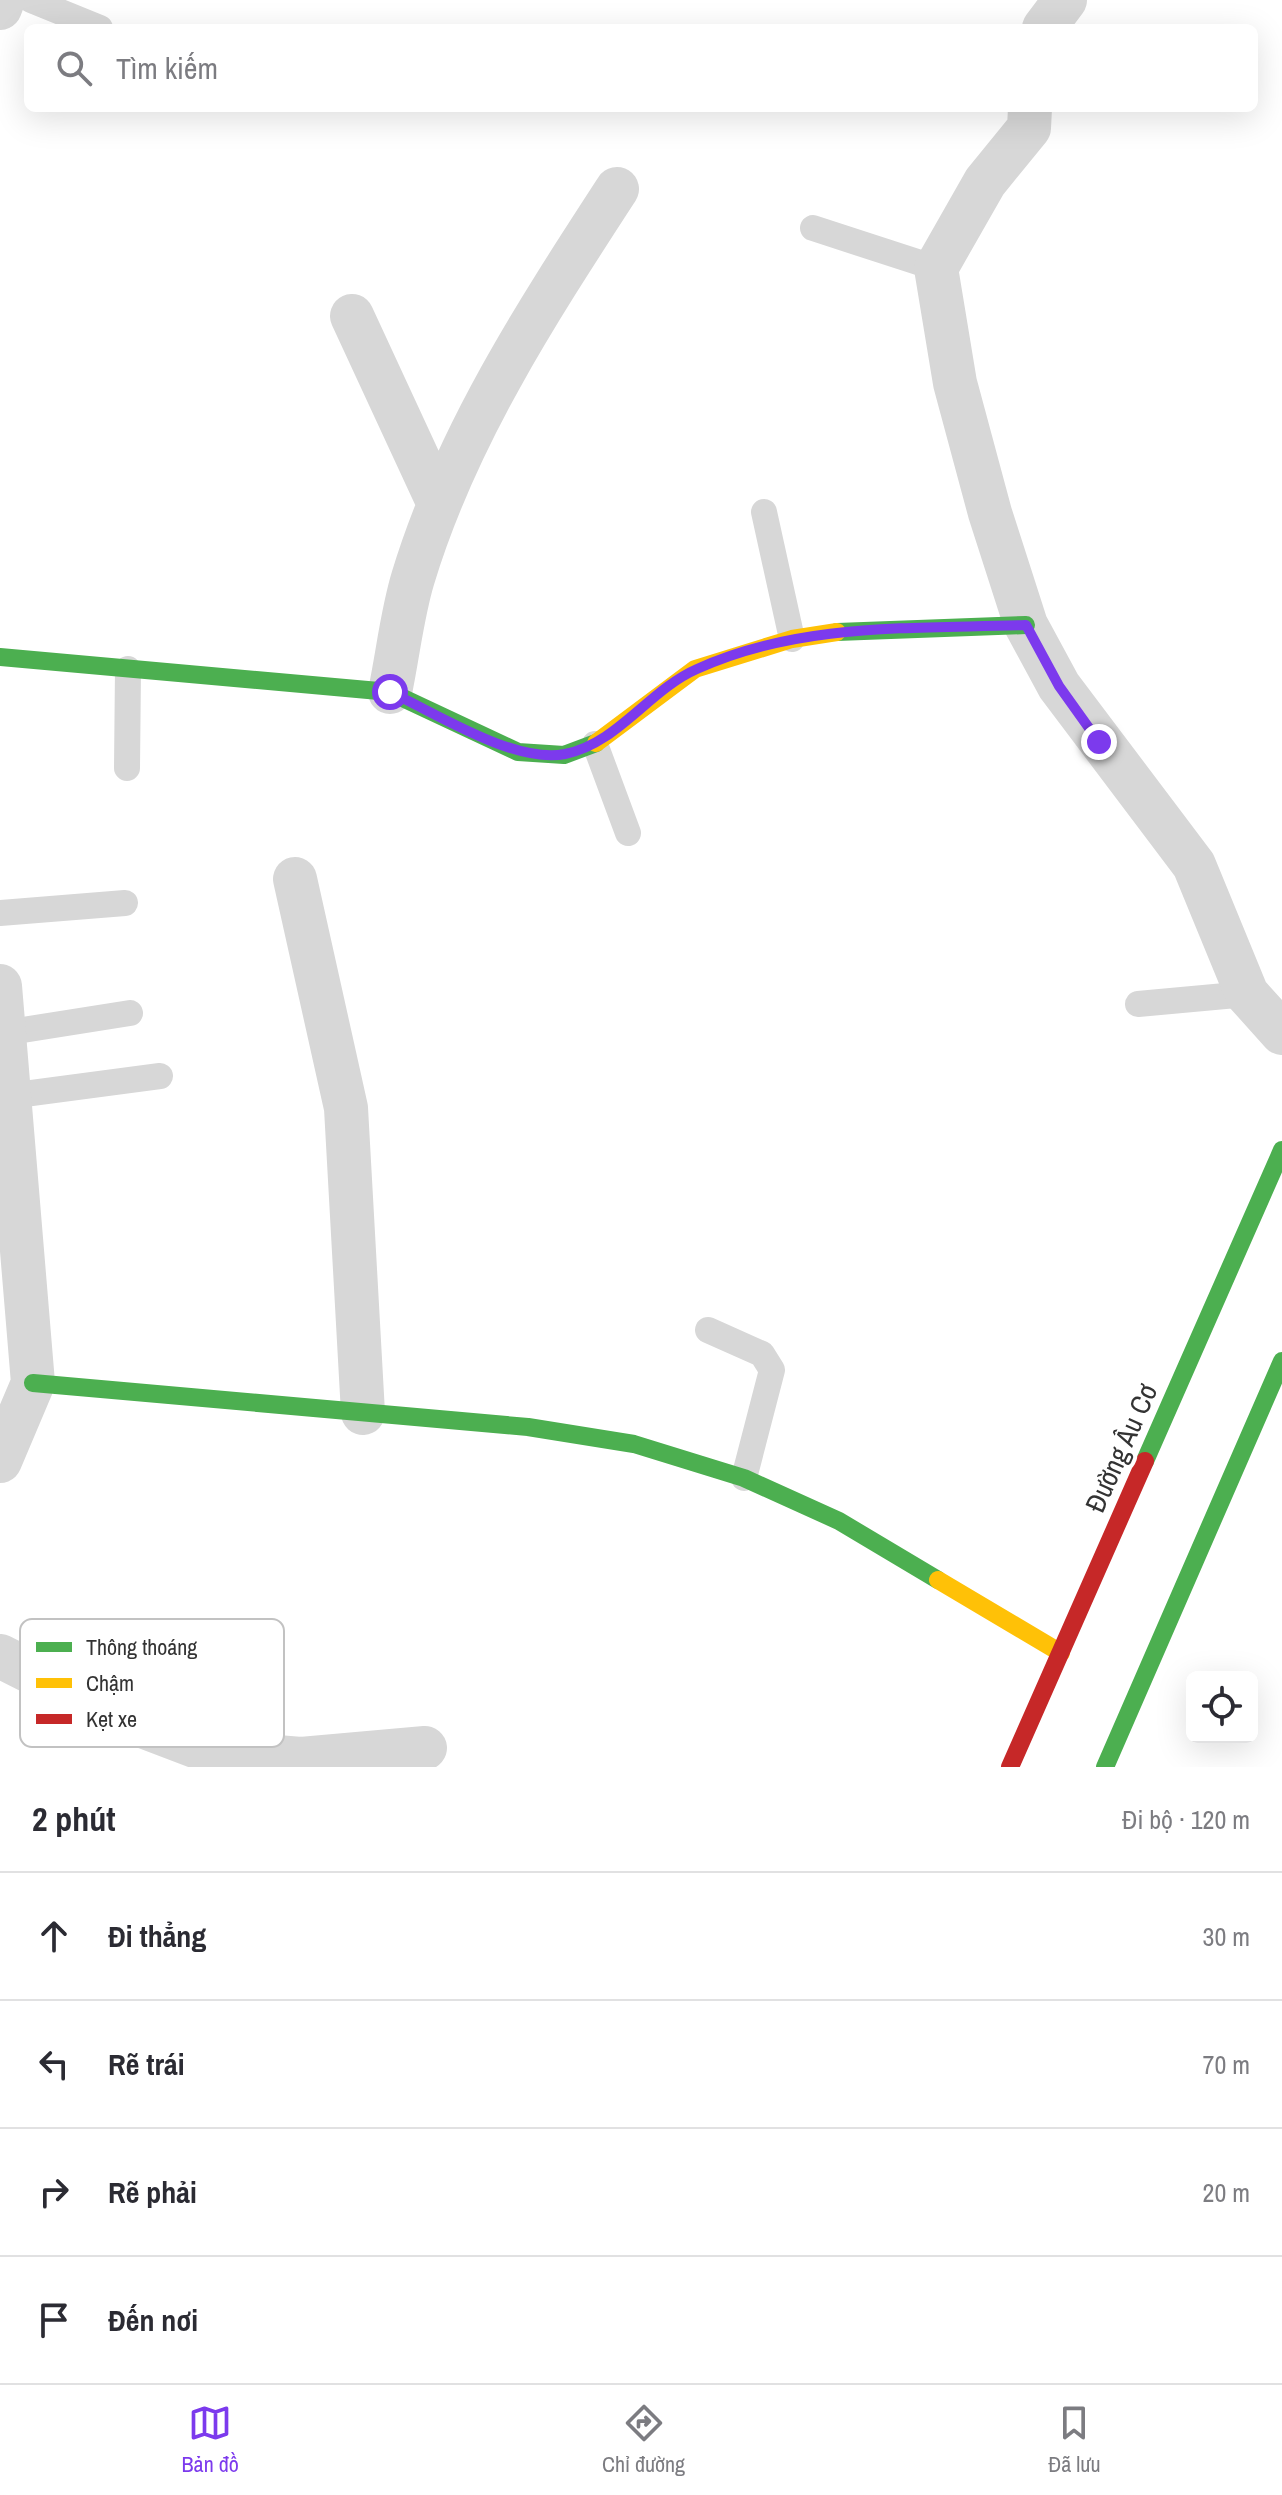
<!DOCTYPE html>
<html lang="vi">
<head>
<meta charset="utf-8">
<style>
	:root { --surface:#fff; --page:#f7f7f7; --text:#2b2b33; --muted:#7c7c81; --line:#e1e1e2; --accent:#7c3aed }
	body { margin:0; font-family:"Archivo Narrow",sans-serif; background:var(--page); color:var(--text) }
	.controls { position:absolute; right:24px; bottom:24px; display:grid; overflow:hidden; border-radius:12px; box-shadow:0 8px 32px #0002 }
	.controls button { width:72px; height:72px; display:grid; place-items:center; padding:0; border:0; border-bottom:2px solid var(--line); background:var(--surface); color:var(--text); font:40px sans-serif }
	.stop { position:absolute; width:24px; height:24px; margin:-18px; border:6px solid #7c3aed; border-radius:50%; background:#fff }
	.stop.end { background:#7c3aed; border-color:#fff; box-shadow:0 2px 8px #0008 }
	.list { margin:0; padding:0; list-style:none }
	h2 { display:flex; justify-content:space-between; align-items:center; height:104px; margin:0; padding:0 32px; font-size:34px }
	h2 small { font-size:26px; font-weight:400; color:var(--muted) }
	.list li { display:grid; grid-template-columns:52px 1fr auto; gap:24px; align-items:center; box-sizing:border-box; height:128px; padding:0 32px; border-top:2px solid var(--line) }
	.list b { display:block; font-size:30px; white-space:nowrap }
	.list em { font-size:26px; font-style:normal; color:var(--muted) }
	.icon { flex:none; width:44px; height:44px; fill:none; stroke:currentColor; stroke-width:2; stroke-linecap:round; stroke-linejoin:round }
	.map { position:relative; flex:none; width:1282px; height:1767px; overflow:hidden }
	.search { position:absolute; background:var(--surface); box-shadow:0 8px 32px #0002; left:24px; right:24px; top:24px; height:88px; display:flex; align-items:center; gap:20px; box-sizing:border-box; padding:0 28px; border-radius:12px; color:var(--muted); font-size:30px }
	.sheet { height:616px; background:var(--surface) }
	nav { display:flex; justify-content:space-around; align-items:center; box-sizing:border-box; height:112px; border-top:2px solid var(--line); background:var(--surface); font-size:22px; color:var(--muted) }
	nav a { display:grid; justify-items:center; gap:4px }
	nav .on { color:var(--accent) }
	.map>svg:first-child { display:block }
	.lines { fill:none; stroke-linecap:round; stroke-linejoin:round }
	.lane { stroke:#d7d7d7; stroke-width:26 }
	.street { stroke:#d7d7d7; stroke-width:44 }
	.fast { stroke:#4caf50; stroke-width:18 }
	.slow { stroke:#ffc107; stroke-width:18 }
	.jam { stroke:#c62828; stroke-width:18 }
	.route { stroke:#7c3aed; stroke-width:10 }
	.labels { text-anchor:middle; stroke-width:8; stroke-linejoin:round; paint-order:stroke }
	.street-label { font-size:28px; fill:#333; stroke:#fff }
	.key { fill:#fff; stroke:#c2c2c2; stroke-width:2 }
	.key-label { font-size:22px; fill:#333 }
</style>
</head>
<body>
<div class="map">
<svg width="1282" height="1767" viewBox="0 0 1282 1767">
	<rect width="100%" height="100%" fill="#fff"/>
	<g class="lines">
		<path class="lane" d="M31,0L100,28
			M813,228L936,268
			M764,512L792,639
			M595,744L628,833
			M127,768L128,669
			M0,913L125,903
			M1138,1004L1247,994
			M4,1033L130,1013
			M9,1096L160,1076
			M708,1330L762,1354L772,1370L744,1478"/>
		<path class="street" d="M0,8L3,0
			M1044,28L1065,0
			M1030,108L1029,128L985,182L936,268L955,383L990,513L1026,625L1059,686L1194,865L1247,994L1282,1033
			M352,316L439,504
			M390,692C398,654 402,614 413,578C456,436 537,312 617,189
			M295,879L346,1108L363,1413
			M0,986L33,1383L0,1461
			M0,1656L129,1721L208,1751L301,1759L425,1748"/>
		<path class="fast" d="M837,632L1026,625
			M0,657L390,692L518,752L564,755L596,743
			M33,1383L528,1427L634,1444L744,1478L839,1521L938,1580
			M1145,1461L1282,1150
			M1105,1767L1282,1361"/>
		<path class="slow" d="M596,743L695,669L792,639L837,632
			M938,1580L1061,1653"/>
		<path class="jam" d="M1010,1767L1145,1461"/>
	</g>
	<g class="lines">
		<path class="route" d="M390,692C436,713 514,764 565,754C617,744 649,690 697,669C800,622 915,629 1026,625L1059,686L1099,742"/>
	</g>
	<g class="labels">
		<g class="street-label">
			<text transform="translate(1121 1448) rotate(-66)" y="10">Đường Âu Cơ</text>
		</g>
	</g>
	<rect x="20" y="1619" width="264" height="128" rx="12" class="key"/>
	<rect x="36" y="1642" width="36" height="10" fill="#4caf50"/>
	<rect x="36" y="1678" width="36" height="10" fill="#ffc107"/>
	<rect x="36" y="1714" width="36" height="10" fill="#c62828"/>
	<g class="key-label">
		<text x="86" y="1655">Thông thoáng</text>
		<text x="86" y="1691">Chậm</text>
		<text x="86" y="1727">Kẹt xe</text>
	</g>
</svg>
<div class="controls">
<button><svg class="icon" aria-label="locate" viewBox="0 0 24 24"><circle cx="12" cy="12" r="6"/><path d="M12 2v4M12 18v4M2 12h4M18 12h4"/></svg></button>
</div>
<div class="stop" style="left:390px;top:692px"></div>
<div class="stop end" style="left:1099px;top:742px"></div>
<div class="search"><svg class="icon" aria-label="search" viewBox="0 0 24 24"><circle cx="10" cy="10" r="6"/><path d="M15 15l6 6"/></svg>Tìm kiếm</div>
</div>
<section class="sheet">
<h2>2 phút<small>Đi bộ · 120 m</small></h2>
<ul class="list">
<li><svg class="icon" aria-label="ahead" viewBox="0 0 24 24"><path d="M12 20V5M6 11l6-6 6 6"/></svg><div><b>Đi thẳng</b></div><em>30 m</em></li>
<li><svg class="icon" aria-label="left" viewBox="0 0 24 24"><path d="M17 20v-9H6M10 6l-5 5 5 5"/></svg><div><b>Rẽ trái</b></div><em>70 m</em></li>
<li><svg class="icon" aria-label="right" viewBox="0 0 24 24"><path d="M7 20v-9h11M14 6l5 5-5 5"/></svg><div><b>Rẽ phải</b></div><em>20 m</em></li>
<li><svg class="icon" aria-label="arrive" viewBox="0 0 24 24"><path d="M6 21V4h12l-3 4 3 4H6"/></svg><div><b>Đến nơi</b></div></li>
</ul>
</section>
<nav>
<a class="on"><svg class="icon" aria-label="map" viewBox="0 0 24 24"><path d="M3 6l6-2 6 2 6-2v14l-6 2-6-2-6 2zM9 4v14M15 6v14"/></svg>Bản đồ</a>
<a><svg class="icon" aria-label="directions" viewBox="0 0 24 24"><path d="M12 3l9 9-9 9-9-9zM9 14v-3h6M13 9l2 2-2 2"/></svg>Chỉ đường</a>
<a><svg class="icon" aria-label="saved" viewBox="0 0 24 24"><path d="M7 4h10v16l-5-4-5 4z"/></svg>Đã lưu</a>
</nav>
</body>
</html>
